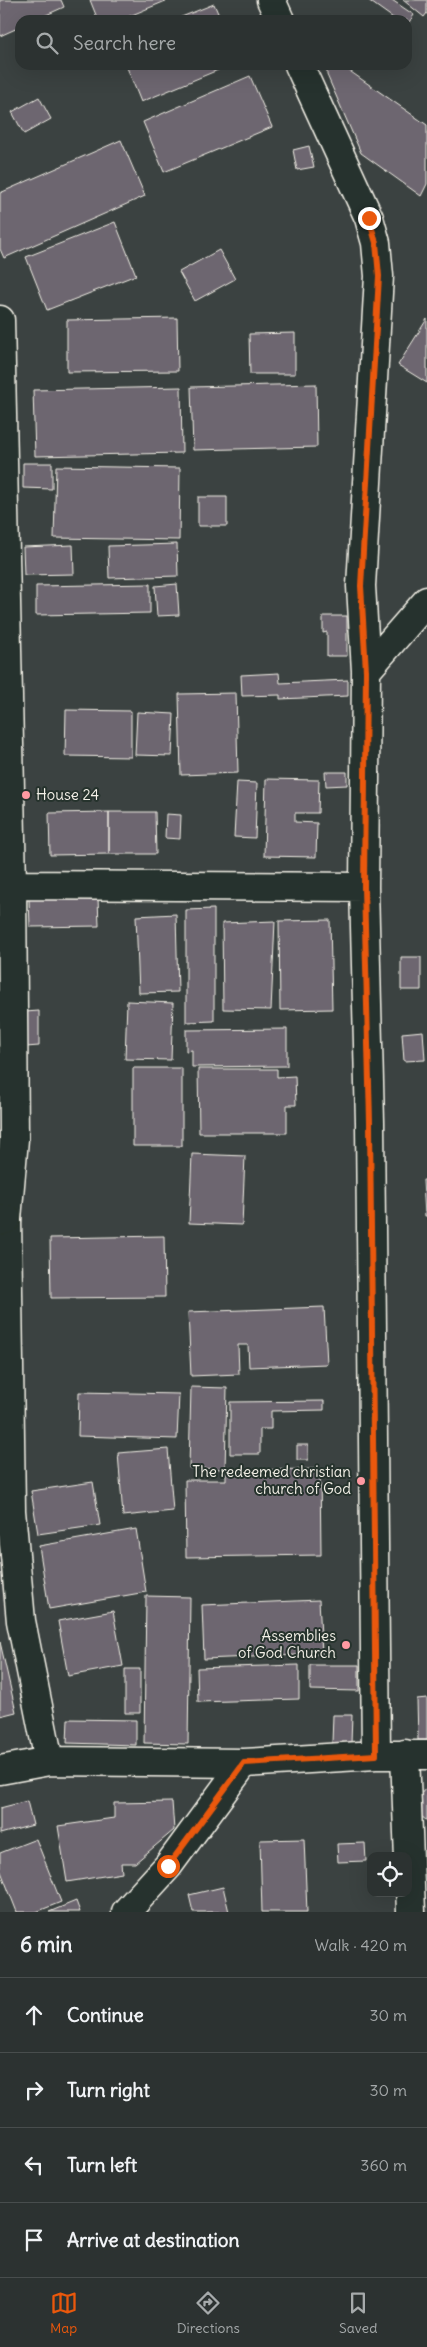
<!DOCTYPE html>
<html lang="en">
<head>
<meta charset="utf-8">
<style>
	:root { --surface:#2c3231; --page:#343a39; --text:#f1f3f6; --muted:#a6aaab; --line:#484d4d; --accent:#ea580c }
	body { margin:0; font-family:Delius,sans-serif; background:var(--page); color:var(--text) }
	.controls { position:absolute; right:15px; bottom:15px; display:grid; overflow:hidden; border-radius:10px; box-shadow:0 5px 20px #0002 }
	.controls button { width:45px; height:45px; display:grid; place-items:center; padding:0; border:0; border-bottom:1px solid var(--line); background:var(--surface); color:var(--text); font:25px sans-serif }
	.stop { position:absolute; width:15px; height:15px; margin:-11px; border:4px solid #ea580c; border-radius:50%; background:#fff }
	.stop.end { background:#ea580c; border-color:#fff; box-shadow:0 1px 5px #0008 }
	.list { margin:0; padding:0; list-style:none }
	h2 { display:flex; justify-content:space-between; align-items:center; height:65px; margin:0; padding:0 20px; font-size:21px }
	h2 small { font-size:16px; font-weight:400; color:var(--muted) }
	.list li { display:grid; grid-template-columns:32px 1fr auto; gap:15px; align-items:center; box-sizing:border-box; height:75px; padding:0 20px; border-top:1px solid var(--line) }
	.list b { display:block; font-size:19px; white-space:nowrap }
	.list em { font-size:16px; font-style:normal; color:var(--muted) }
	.icon { flex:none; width:28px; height:28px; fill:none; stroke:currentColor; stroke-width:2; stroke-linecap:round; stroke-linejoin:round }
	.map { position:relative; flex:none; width:427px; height:1912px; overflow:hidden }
	.search { position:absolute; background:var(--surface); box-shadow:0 5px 20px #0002; left:15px; right:15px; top:15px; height:55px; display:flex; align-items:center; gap:12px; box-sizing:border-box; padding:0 18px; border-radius:15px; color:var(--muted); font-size:19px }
	.sheet { height:365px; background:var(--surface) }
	nav { display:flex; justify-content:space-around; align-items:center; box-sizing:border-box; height:70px; border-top:1px solid var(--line); background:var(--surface); font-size:14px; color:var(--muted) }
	nav a { display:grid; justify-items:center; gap:2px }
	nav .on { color:var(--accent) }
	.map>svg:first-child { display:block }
	.building { fill:#6d6670; stroke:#f4f1e8 }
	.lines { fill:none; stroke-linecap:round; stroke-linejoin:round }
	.street-casing { stroke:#f4f1e8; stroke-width:31 }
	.secondary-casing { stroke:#f4f1e8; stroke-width:31 }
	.street { stroke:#26332d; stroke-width:28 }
	.secondary { stroke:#26332d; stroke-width:28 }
	.route { stroke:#ea580c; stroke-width:6 }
	.poi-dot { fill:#ff9aa2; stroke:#26332d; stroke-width:2 }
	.labels { text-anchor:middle; stroke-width:4; stroke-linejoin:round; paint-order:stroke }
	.poi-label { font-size:15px; fill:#f4f1e8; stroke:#26332d; text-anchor:end }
</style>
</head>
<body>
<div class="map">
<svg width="427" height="1912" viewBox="0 0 427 1912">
	<rect width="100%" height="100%" fill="#3b4241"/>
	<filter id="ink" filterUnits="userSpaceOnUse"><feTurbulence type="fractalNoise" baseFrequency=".02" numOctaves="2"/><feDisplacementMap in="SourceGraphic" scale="10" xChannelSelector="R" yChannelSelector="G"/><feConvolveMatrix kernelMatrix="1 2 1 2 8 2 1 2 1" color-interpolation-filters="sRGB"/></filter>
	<g filter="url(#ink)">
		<path class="building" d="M0,0H61L64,7L35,20H20V27L0,36Z
			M90,0H168L120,20H98Z
			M368,0H392L414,15L407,25V20H396Z
			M403,0H427V13L424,17Z
			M214,4L221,20H174Z
			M126,65H230L141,102Z
			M327,65H341L427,125V184L421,196L361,153L327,75Z
			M250,76L272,127L164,172L143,122Z
			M39,97L51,119L24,134L12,112Z
			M121,140L145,196L4,258L0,249V193Z
			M309,146L314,167L297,170L293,150Z
			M115,222L136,275L47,310L26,257Z
			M219,250L235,279L195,301L179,272Z
			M177,318L178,371L67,372V320Z
			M427,319V383L398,365Z
			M295,333V374H250L249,334Z
			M316,384L317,447L193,450L191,387Z
			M181,387L182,453L35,456L33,390Z
			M23,463H52V489L23,488Z
			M56,466L180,468L179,540L54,538Z
			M198,497H227V526H198Z
			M177,544L178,576L109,578L108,546Z
			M73,545L74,574L24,575L23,547Z
			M150,584V613L36,615V586Z
			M177,584L179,615L157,616L155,586Z
			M323,616H347V656H327V632L323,633Z
			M279,673L280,683L348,680V696L280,699V695L242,696L241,675Z
			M236,693L238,773L181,775L179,694Z
			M66,710L131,711V757L65,756Z
			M137,712L174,714L172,756L135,755Z
			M325,772H347V785L326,786Z
			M266,779L319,780L318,813H295V822L317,823L316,857L264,856Z
			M237,782L257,783L255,838L234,837Z
			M109,812V854L50,855L49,813Z
			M109,812H155L156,854H109Z
			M166,814L181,815L180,839L165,838Z
			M98,898L99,926L30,927L29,899Z
			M214,909V1021L186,1022V910Z
			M176,914L178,992L139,993L136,916Z
			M330,920L332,1009L280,1010L279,921Z
			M275,921L271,1010L223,1009L222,923Z
			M401,957H421V990H401Z
			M127,1001L173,1003L171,1060L125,1059Z
			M39,1011V1046L26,1047L25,1012Z
			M287,1029V1066L192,1067V1050L186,1051V1030Z
			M423,1031L425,1060L404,1061L402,1033Z
			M133,1068H182V1146H133Z
			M198,1069H277V1077L295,1076L296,1105H287V1133H199Z
			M192,1154L245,1156L242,1225L189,1223Z
			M423,1180H427V1216H425Z
			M164,1236L165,1297L51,1298L50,1238Z
			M324,1307L327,1364L249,1367L248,1345H238L239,1374L191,1376L188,1312Z
			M191,1387L227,1388L225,1469L189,1468Z
			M79,1392L179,1394L177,1439L78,1436Z
			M324,1401V1410L271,1411V1429H260V1454H230V1402Z
			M297,1445H308V1460H297Z
			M168,1449L173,1511L123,1516L118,1453Z
			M320,1469L321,1555L186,1557L185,1480H226V1470Z
			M93,1482L100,1525L38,1534L31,1491Z
			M136,1529L146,1592L49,1609L39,1546Z
			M146,1596L190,1597L188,1744L144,1743Z
			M319,1600L322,1654L204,1659L202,1605Z
			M113,1611L123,1666L68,1676L58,1621Z
			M0,1642L16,1712L0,1716Z
			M299,1665V1699L198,1702L197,1668Z
			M310,1665H359V1691L310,1690Z
			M125,1669H140V1713H125Z
			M427,1698V1740H418L417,1699Z
			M333,1715H352L351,1743H332Z
			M68,1719L136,1720V1745L67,1743Z
			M427,1787V1821L420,1815L418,1797Z
			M27,1801L33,1825L0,1834V1808Z
			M172,1802L174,1830L135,1863H121L122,1873L67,1882L58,1826L114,1818V1803Z
			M36,1839L61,1902L36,1912H17L0,1869V1853Z
			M304,1839L307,1912H262L260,1840Z
			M365,1843L366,1861L338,1862L337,1844Z
			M223,1887L229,1912H193L189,1895Z
			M76,1901L80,1912H49Z"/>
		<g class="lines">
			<g class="street-casing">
				<path id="street" d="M271,0L280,20
					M299,65L369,218L376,243L379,276L361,586L366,671L364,887L370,1122L376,1755
					M0,320L12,885L14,1139L7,1219L11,1511L21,1621L49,1761
					M366,671L427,601
					M12,885L364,887
					M405,1754L411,1912
					M0,1770L49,1761L244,1763L376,1755H427
					M126,1912L168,1866L244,1763"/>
			</g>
			<g class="secondary-casing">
				<path id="secondary" d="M0,1221L7,1219"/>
			</g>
			<use href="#street" class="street"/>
			<use href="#secondary" class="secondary"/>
		</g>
	</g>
	<g class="lines" filter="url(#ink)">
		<path class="route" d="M168,1866L244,1763L376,1755L370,1122L364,887L366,671L361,586L379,276L376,243L369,218"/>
	</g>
	<g class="poi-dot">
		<circle cx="26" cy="795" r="5"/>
		<circle cx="361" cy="1481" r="5"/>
		<circle cx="346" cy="1645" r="5"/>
	</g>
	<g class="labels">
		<g class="poi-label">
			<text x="36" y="800" text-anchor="start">House 24</text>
			<text x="351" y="1477">The redeemed christian<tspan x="351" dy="17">church of God</tspan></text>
			<text x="336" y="1641">Assemblies<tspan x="336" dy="17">of God Church</tspan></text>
		</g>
	</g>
</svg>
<div class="controls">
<button><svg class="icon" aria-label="locate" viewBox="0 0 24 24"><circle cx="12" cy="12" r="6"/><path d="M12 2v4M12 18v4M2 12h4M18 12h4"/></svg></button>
</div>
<div class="stop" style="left:168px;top:1866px"></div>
<div class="stop end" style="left:369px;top:218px"></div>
<div class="search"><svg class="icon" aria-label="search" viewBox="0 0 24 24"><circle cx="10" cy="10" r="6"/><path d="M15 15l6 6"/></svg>Search here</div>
</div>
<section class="sheet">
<h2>6 min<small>Walk · 420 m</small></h2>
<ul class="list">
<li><svg class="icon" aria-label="ahead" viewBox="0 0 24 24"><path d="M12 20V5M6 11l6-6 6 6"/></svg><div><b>Continue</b></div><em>30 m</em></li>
<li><svg class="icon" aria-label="right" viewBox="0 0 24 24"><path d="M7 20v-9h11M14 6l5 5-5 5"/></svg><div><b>Turn right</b></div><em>30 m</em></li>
<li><svg class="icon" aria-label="left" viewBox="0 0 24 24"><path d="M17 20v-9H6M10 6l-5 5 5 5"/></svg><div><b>Turn left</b></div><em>360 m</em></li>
<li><svg class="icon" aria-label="arrive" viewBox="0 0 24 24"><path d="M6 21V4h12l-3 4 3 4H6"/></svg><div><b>Arrive at destination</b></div></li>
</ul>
</section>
<nav>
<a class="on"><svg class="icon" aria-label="map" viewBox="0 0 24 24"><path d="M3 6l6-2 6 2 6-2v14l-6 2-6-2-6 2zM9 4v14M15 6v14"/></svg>Map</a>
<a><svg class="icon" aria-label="directions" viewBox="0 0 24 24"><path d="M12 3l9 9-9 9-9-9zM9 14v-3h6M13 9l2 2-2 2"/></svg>Directions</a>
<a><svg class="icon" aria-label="saved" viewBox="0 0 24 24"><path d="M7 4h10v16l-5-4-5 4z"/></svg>Saved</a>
</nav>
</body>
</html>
